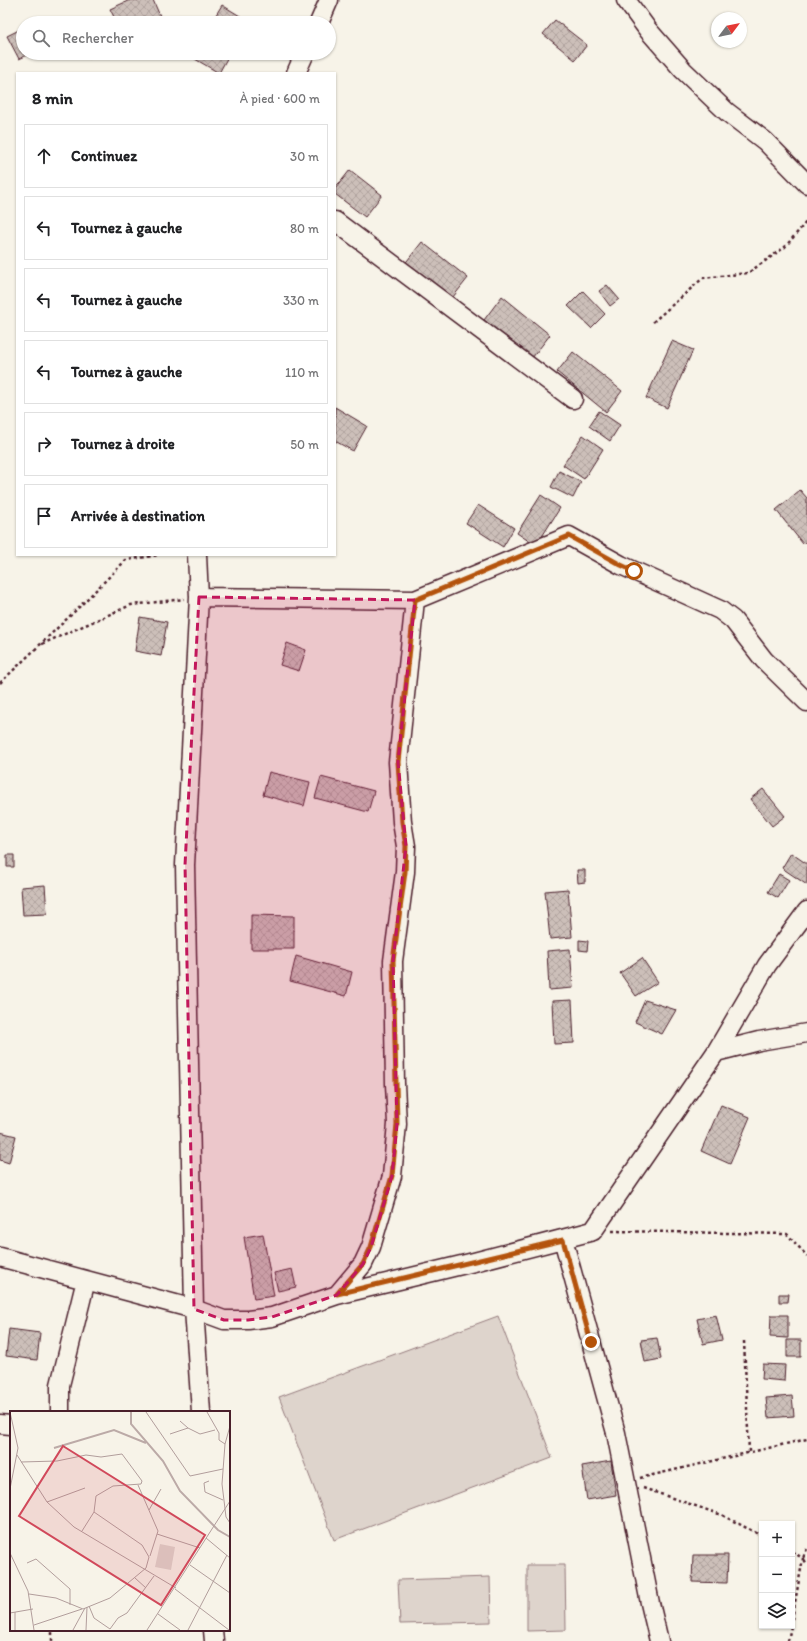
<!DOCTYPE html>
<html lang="fr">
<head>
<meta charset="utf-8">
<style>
	:root { --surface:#fff; --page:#f2f2f2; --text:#202124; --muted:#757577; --line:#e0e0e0 }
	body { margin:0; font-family:Itim,sans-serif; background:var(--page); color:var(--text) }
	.controls { position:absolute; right:12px; bottom:12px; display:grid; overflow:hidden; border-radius:0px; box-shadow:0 1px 3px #0004 }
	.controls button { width:36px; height:36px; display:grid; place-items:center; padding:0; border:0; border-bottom:1px solid var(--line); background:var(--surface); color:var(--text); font:20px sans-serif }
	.compass { position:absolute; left:711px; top:12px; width:36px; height:36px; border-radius:50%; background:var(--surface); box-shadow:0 1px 3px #0004; rotate:58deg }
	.stop { position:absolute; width:12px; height:12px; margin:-9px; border:3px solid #b45309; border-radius:50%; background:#fff }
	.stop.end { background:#b45309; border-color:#fff; box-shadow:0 1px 4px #0008 }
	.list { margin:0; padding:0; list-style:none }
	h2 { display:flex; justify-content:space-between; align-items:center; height:52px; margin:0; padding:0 16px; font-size:17px }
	h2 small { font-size:13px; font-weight:400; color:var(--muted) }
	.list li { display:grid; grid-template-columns:26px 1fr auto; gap:12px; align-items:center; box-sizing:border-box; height:64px; margin:0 8px 8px; padding:0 8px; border:1px solid var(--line); border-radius:0px }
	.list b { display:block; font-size:15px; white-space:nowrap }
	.list em { font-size:13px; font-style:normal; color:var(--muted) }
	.icon { flex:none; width:22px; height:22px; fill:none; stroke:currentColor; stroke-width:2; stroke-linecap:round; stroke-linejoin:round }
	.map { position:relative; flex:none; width:807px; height:1641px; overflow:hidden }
	.search { position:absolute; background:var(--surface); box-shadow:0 1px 3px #0004; left:16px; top:16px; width:320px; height:44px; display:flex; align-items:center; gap:10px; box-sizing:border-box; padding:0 14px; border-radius:22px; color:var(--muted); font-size:15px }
	.panel { position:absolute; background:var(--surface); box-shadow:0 1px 3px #0004; left:16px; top:72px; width:320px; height:484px; border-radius:0px }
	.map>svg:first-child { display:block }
	.grass { fill:#ded4cc; stroke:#947a7c }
	.building { fill:url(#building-cross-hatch); stroke:#4a1f2b }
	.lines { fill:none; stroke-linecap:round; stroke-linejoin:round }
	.minor-casing { stroke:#4a1f2b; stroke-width:21 }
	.path { stroke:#4a1f2b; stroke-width:2.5; stroke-dasharray:3 3; stroke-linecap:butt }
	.minor { stroke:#f7f3e8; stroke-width:18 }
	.route { stroke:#b45309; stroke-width:5 }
	.marked { fill:#c2185b; fill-opacity:0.2; stroke:#c2185b; stroke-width:3; stroke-dasharray:8 5; stroke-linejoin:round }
	.inset-river { fill:none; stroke:#bcaaa7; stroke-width:2 }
	.inset-road { fill:none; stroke:#b29e9c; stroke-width:1 }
	.view { fill:#d1495b; fill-opacity:0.15; stroke:#d1495b; stroke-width:2 }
	.inset-edge { fill:none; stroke:#4a1f2b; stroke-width:2 }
</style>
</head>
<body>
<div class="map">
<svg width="807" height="1641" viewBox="0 0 807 1641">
	<defs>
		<pattern id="building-cross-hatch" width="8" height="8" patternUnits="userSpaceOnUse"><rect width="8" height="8" fill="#ccbfb9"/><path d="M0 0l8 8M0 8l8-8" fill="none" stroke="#b1a49f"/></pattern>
	</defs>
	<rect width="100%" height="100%" fill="#f7f3e8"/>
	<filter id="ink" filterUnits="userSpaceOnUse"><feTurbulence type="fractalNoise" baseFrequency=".025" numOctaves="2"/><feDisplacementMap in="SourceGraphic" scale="8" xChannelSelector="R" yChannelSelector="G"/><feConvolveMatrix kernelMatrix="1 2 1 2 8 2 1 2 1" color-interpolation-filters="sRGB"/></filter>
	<g filter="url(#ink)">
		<path class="grass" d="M498,1316L552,1458L334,1540L279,1397Z
			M527,1565H565L566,1630L527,1631Z
			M490,1577L491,1622L400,1624L398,1580Z"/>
		<path class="building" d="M130,0H153L160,16L146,23H117L110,9Z
			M222,5L245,19L242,23H211Z
			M555,20L587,45L575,60L543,34Z
			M23,28V53H32L19,59L7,36Z
			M84,53H96L89,59Z
			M198,53H230L219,73L195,59Z
			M350,170L382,195L365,217L335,194V189Z
			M422,242L468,278L449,302L403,266Z
			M607,285L619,299L610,306L599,291Z
			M583,291L605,314L591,328L568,306Z
			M502,296L550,335L532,358L484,320Z
			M672,341L693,350L667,408L646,398Z
			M573,352L622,391L606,412L557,372Z
			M335,407L367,426L353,451L335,441Z
			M599,411L620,425L610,441L589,426Z
			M583,435L603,449L584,479L563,465Z
			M559,471L581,482L573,498L551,487Z
			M800,490L807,498V540L803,544L776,510Z
			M541,495L560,508L536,546L517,533Z
			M478,505L514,528L503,547L466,523Z
			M140,617L167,622L161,656L135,651Z
			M287,643L306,650L299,671L280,665Z
			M269,772L310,782L304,806L263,795Z
			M321,777L374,791L368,812L315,798Z
			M763,789L785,816L772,826L750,799Z
			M791,853L807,864V885L782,868Z
			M7,855H14V867H7Z
			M577,870H585V882L578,883Z
			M779,874L789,880L778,898L768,892Z
			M45,885L47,914L23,915L21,887Z
			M568,889L572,937L550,939L545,891Z
			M251,915L294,916V949H251Z
			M579,940L588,941L587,951L579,950Z
			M570,949L573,988L549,990L547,951Z
			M296,956L352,972L346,996L290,981Z
			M642,958L658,982L636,996L620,973Z
			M572,1000L574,1043L554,1044L552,1001Z
			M645,1000L676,1010L662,1034L635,1022Z
			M721,1105L750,1117L730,1164L701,1151Z
			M0,1132L16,1136L9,1163L0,1160Z
			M263,1234L274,1296L254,1299L244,1237Z
			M292,1269L296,1287L278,1291L274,1273Z
			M779,1294H789L788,1302H779Z
			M716,1315L722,1340L703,1344L697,1319Z
			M771,1315H788V1338L770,1337Z
			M9,1329L40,1333L37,1360L6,1356Z
			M657,1338L661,1359L645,1362L641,1340Z
			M787,1340H801V1357H787Z
			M763,1364L785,1365L784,1381L762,1379Z
			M792,1396L794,1416L768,1418L766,1398Z
			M611,1461L616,1495L587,1500L582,1466Z
			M693,1555H728L727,1583L692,1582Z"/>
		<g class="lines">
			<g class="minor-casing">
				<path id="minor" d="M626,0L648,30L683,70L727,112L765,141L807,184
					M319,23L329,0
					M296,73L305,53
					M335,221L573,399
					M197,555L199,597L185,865L194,1309L201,1412
					M199,597L415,600L569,536L621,565L720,610L733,620L764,660L807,702
					M716,1052L759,1041L807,1033
					M563,1239L616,1433L650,1603L659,1641
					M0,1257L194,1309L224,1320H248L272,1317L337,1295L363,1264L371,1247L392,1176L397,1124L395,1084L393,961L405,872L406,846L402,822L398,762L415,600
					M337,1295L474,1262L593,1231L716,1052L767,965L807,911
					M60,1412V1385L86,1280
					M0,1424L11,1425
					M213,1630L214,1641"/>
			</g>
			<path class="path" d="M653,322L703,278L748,273L785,247L807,221
				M42,644L131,605L184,599
				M0,683L73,613L126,560L159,555
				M612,1231L787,1234L807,1256
				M744,1341L749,1452
				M640,1478L807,1439
				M643,1488L722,1515L762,1536
				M807,1549L803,1558L807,1564
				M792,1552L803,1558L792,1619
				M52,1641V1630
				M788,1641L791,1626"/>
			<use href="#minor" class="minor"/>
		</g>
	</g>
	<g class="lines" filter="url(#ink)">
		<path class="route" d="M591,1342L563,1240L337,1294L363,1264L371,1247L392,1176L397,1124L393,961L405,872L406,846L402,822L398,762L415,600L569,536L621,565L634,571"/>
	</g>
	<path class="marked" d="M199,597L415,600L398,762L406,846L393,961L397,1124L392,1176L371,1247L363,1264L337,1295L272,1317L248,1320H224L194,1309L185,865Z"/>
	<g transform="translate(10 1411)">
		<rect width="220" height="220" fill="#f7f3e8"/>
		<path d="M150,133L165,136L161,159L145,156Z" fill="#ded4cc"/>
		<path class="inset-river" d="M121,1V13L153,50L170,80L208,119L220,126M44,37L104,19L136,32"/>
		<path class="inset-road" d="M136,1L180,65L213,58M197,1L209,22V29L215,33M220,15L215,33L212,73L216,106L220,112M178,17L190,23L205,19M160,23L178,17L170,10M7,44L37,91L64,116L166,177M11,51L47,50L76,44L91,46L112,43L132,70L131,73L103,75L86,85L84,101L72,120M199,70L194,72L195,81L213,89M128,74L148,120L140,145M0,78L8,37L0,1M37,91L75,77M139,99L151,78M147,123L190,137M196,127L220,147M0,142L18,180L24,219M17,152L26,148L60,178V194M180,154L220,182M125,167L136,177M165,178L219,219M19,183L46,187L73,198L100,187L136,157L139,146L132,134L84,101M79,195L84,207L100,218M5,201V219M0,202L23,198M148,203L170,219M24,214L72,198M100,218L108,207L117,202L144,165M63,219L75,197M76,219L77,196M137,219L220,90M178,219L217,144"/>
		<path class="view" d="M53,35L195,124L151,194L9,105Z"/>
		<rect width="220" height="220" class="inset-edge"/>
	</g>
</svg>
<div class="controls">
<button>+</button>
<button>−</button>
<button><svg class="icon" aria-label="layers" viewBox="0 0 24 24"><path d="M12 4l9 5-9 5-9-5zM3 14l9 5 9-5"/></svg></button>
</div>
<svg class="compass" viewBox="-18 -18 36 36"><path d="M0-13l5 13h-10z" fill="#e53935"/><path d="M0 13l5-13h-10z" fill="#757577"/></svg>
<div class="stop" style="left:634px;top:571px"></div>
<div class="stop end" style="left:591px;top:1342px"></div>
<div class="search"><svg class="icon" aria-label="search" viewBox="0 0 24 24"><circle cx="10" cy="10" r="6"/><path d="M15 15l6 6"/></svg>Rechercher</div>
<section class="panel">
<h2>8 min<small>À pied · 600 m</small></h2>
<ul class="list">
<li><svg class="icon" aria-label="ahead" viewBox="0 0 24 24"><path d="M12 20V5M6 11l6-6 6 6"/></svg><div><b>Continuez</b></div><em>30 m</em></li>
<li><svg class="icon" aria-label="left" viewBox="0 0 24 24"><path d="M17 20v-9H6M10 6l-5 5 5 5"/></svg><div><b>Tournez à gauche</b></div><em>80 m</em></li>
<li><svg class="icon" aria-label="left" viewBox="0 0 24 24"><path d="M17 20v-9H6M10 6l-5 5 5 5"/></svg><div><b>Tournez à gauche</b></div><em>330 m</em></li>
<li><svg class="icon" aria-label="left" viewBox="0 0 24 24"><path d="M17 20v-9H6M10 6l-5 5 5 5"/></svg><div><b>Tournez à gauche</b></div><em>110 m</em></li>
<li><svg class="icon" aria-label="right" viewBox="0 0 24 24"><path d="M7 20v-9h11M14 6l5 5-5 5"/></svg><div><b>Tournez à droite</b></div><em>50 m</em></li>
<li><svg class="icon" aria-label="arrive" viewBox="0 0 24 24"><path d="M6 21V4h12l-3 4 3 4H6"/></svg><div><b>Arrivée à destination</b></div></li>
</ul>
</section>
</div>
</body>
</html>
